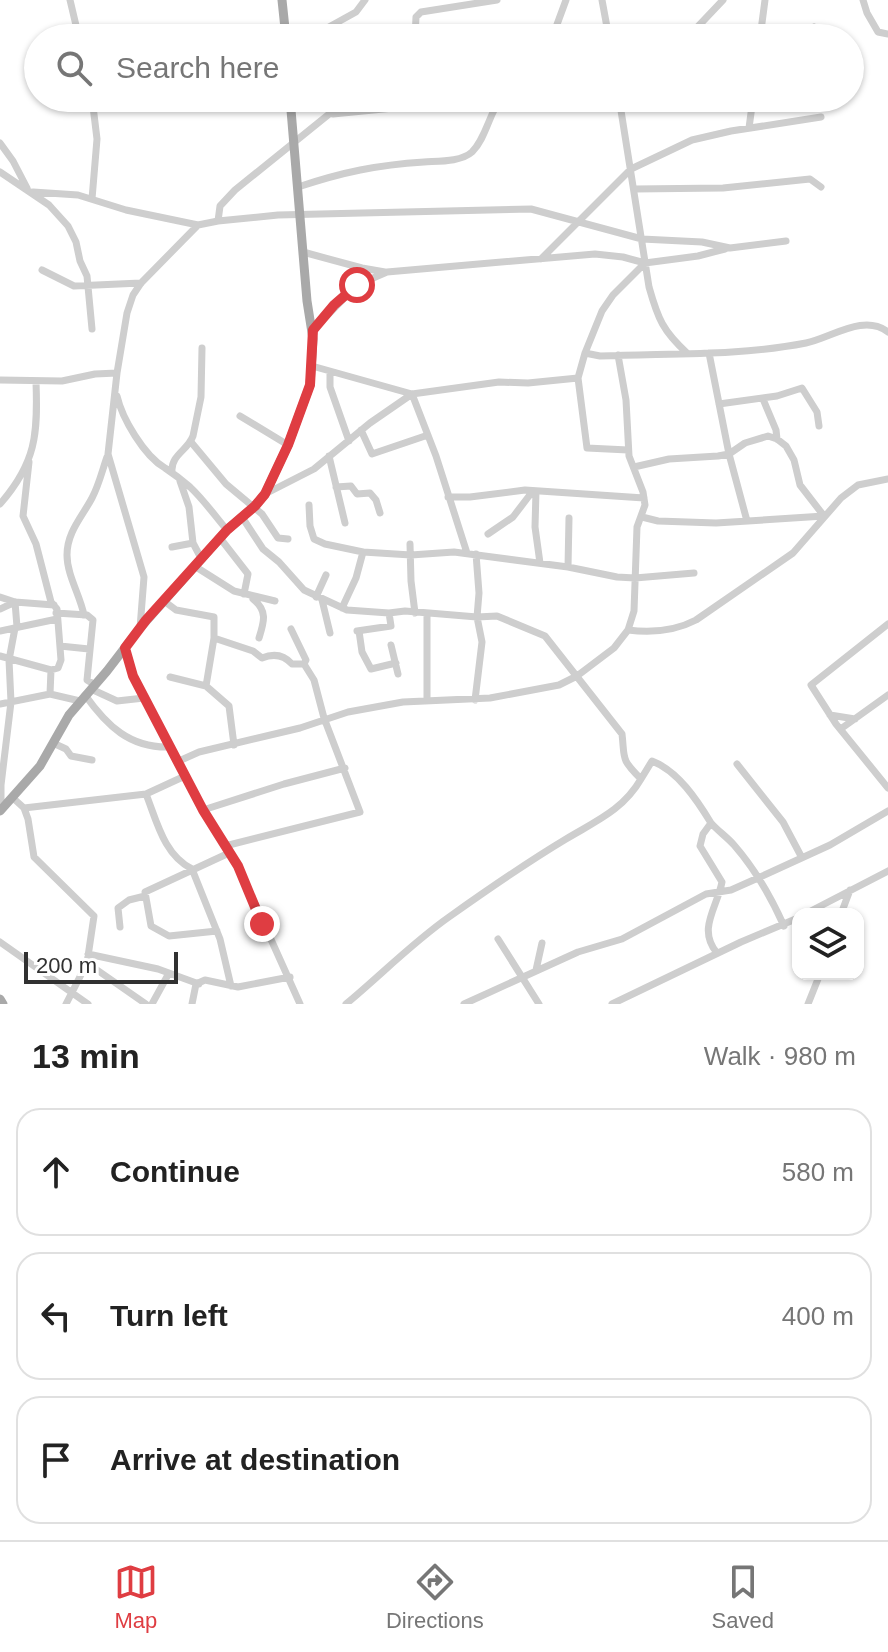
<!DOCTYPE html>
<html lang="en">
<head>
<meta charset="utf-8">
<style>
	:root { --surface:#fff; --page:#f6f6f6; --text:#222; --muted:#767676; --line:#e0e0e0; --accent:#df3d42 }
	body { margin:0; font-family:Arial,sans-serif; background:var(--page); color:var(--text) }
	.controls { position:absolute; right:24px; bottom:24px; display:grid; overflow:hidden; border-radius:16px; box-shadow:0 2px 6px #0004 }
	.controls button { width:72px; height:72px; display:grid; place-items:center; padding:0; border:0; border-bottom:2px solid var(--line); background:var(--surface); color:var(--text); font:40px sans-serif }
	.scale { position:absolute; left:24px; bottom:20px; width:154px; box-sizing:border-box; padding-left:8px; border:4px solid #313131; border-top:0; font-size:22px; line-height:28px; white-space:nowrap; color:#313131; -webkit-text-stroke:6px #fff; paint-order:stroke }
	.stop { position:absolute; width:24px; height:24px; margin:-18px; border:6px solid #df3d42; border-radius:50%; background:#fff }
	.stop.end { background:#df3d42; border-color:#fff; box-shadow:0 2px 8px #0008 }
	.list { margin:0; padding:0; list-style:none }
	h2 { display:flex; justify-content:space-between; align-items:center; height:104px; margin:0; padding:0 32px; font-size:34px }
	h2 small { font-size:26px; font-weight:400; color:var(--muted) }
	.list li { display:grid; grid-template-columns:52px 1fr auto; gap:24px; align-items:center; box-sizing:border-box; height:128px; margin:0 16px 16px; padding:0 16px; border:2px solid var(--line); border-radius:24px }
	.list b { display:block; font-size:30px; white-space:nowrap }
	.list em { font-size:26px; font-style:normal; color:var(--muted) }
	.icon { flex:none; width:44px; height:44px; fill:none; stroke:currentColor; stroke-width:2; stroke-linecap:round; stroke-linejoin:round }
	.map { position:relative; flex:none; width:888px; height:1004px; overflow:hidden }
	.search { position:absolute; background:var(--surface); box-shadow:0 2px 6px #0004; left:24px; right:24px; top:24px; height:88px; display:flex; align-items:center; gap:20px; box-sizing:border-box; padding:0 28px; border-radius:44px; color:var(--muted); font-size:30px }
	.sheet { height:536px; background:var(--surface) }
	nav { display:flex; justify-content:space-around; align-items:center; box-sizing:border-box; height:112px; border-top:2px solid var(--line); background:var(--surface); font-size:22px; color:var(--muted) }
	nav a { display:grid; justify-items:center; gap:4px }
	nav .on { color:var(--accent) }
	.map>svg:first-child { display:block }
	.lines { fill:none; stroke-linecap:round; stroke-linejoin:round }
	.minor { stroke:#cecece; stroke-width:7 }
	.major { stroke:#a9a9a9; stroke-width:9 }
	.route { stroke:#df3d42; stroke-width:10 }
</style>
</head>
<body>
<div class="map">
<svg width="888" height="1004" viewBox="0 0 888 1004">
	<rect width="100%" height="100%" fill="#fff"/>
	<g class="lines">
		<path class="minor" d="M70,0L79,38
			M602,0L609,38
			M863,0L867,13L878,32L888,34
			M309,38L356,12L365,0
			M415,38L416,17L421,12L497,0
			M552,38L566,0
			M687,38L723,0
			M760,38L765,0
			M799,38L814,27
			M619,98L649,287C658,319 663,331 687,353
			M333,114L454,102L473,98
			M749,128L753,98
			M0,143L13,161L27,188
			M0,172L49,205L68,226L76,242L80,261L87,276L92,329
			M298,187C343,172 377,165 424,162C438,161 461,162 472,152C486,138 489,114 501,98
			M635,189L723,188L810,179L821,187
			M33,192L78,195L126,210L198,225
			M92,199L97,139L92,98
			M218,221L220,206L235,190L349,98
			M303,252L362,268L385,272
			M541,259L631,169L692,140L731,131L821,117
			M42,270L74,286L141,283
			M313,330L357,285L387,272L595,254L623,257L645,263
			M585,353L600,356C668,353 739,356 806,343C831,338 864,313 888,332
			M709,353L729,454L747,521
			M312,366L412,394L499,382L528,383L578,378
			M330,373V387L349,441
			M0,380L62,381L95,374L117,373
			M117,396C122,418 144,456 165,468C174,474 182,480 190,487C204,500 215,516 227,530
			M763,399L776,430L777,439
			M719,404L777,396L802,388L817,412L819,426
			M240,416L288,445
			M361,430L372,454L428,435
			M191,442L226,484L262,514L278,538L288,539
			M628,450L587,448L578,378L585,353L602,311L613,295L645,263L698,256L725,249
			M329,456L345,523
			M29,462L23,516L36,544L51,602L57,609L61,660L58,668L51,670
			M634,467L669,459L718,456L729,454L745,443L768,436L777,439L786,446L794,460L800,485L824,516
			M172,471C171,455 188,450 193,436L201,397L202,348
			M180,481L189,507L193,543L202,560
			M336,487L351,486L357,494L370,493L376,500L380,513
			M536,491L535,527L540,563
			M265,494L314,469L370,423L412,394L436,456L467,553
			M448,497H470L525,490L644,498
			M0,504C36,463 38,434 36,382
			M309,505L310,526L314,539L325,544L363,552L411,555L454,552L568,567L617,577L635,578L694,573
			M242,517L263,549L279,562L304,590L347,610L389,613L405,611L477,617L497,616L545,636L622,734C625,759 620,758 641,779L652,761C678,771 697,800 711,823L703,834L700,846L722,882C717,908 697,929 717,953
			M642,517L658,521L716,523L824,516
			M488,534L513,517L529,496L536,491
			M220,538L248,574L244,594
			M410,544L411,581L415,613
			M172,547L193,543
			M196,567L234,591L275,601
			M568,567L569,518
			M0,597L15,602L54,605
			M316,597L326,575
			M253,599C268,611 264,622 259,638
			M322,600L330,633
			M164,601L176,610L214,617V638L206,686
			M342,608L356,578L363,552
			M0,609L15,602L17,627
			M56,613L87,615L93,620L87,680L95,685
			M84,615C80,595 67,575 67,555C67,532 82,517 92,498C99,485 102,471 107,457
			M888,624L811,685L836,724L888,788
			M140,628L144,577L108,454L117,373L127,313L133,295L141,283L198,225L218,221L278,215L531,209L642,239L702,242L730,248L786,241
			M628,630C652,633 675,631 696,620L793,553L841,498L858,485L888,479
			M0,631L57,619
			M357,631L391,626L389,613
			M359,631L362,652L371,669L396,663
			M214,638L253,651L262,658C274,653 284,655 292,664H304
			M391,645L398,674
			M60,646L89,649
			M125,648L133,676L169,747L203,810L238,866L300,1004
			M0,656L51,670L50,694
			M170,677L206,686L229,706L234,745
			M91,689L117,701L144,698
			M85,695C107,726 130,748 169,747
			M475,700L482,642L477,617L479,593L476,554
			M427,701V613
			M0,704L50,694L80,701
			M830,715L855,719
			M842,728L888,695
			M53,743L66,749L71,756L92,760
			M179,761L199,752L300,728L348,712L403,702L490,698L559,685L577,676L614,648L628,630L634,611L637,527L645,505L643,492L629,456L626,400L618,355
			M737,764L783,822L801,856
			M146,794C157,822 164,855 192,869L220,939L231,986
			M13,798L24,808L28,819L34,857L94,916L87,963L66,1004
			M5,806L1,799V785L11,702L9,660L15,628
			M24,808L146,794L185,776
			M203,810L284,784L345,768
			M711,823C718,831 727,837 734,845C755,869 771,897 784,926
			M225,846L360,812L324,718L314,680L304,664L306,660L291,629
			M805,914L888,871
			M841,914L850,890
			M120,927L118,908L129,900L145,896
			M217,931L169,936L151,926L145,892L229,853
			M498,939L539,1004
			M0,942L88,1004
			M88,954L158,969L199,984
			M87,963L146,1004
			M536,970L542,943
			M152,1004L169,973
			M192,1004L196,984L205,980L238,987L290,977
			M346,1004C381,975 412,943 449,917C487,890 526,863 566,839C596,821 623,810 641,779
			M464,1004L578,952L622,939L706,894L731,890L758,878L830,845L888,811
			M612,1004L741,942L798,918
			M808,1004L820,974"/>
		<path class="major" d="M282,0L286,38
			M0,811L40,766L69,715L107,671L140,628L227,530L255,506L265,494L288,445L310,385L313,339L307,301L290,98
			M0,999L3,1004"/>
	</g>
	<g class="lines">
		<path class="route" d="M262,924L238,866L203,810L133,676L125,648L146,620L227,530L255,506L265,494L288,445L310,385L313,330L334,305L357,285"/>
	</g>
</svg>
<div class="controls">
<button><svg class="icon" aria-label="layers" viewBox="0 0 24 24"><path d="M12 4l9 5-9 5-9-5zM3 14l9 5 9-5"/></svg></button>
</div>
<div class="scale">200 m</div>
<div class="stop" style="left:357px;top:285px"></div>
<div class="stop end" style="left:262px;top:924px"></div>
<div class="search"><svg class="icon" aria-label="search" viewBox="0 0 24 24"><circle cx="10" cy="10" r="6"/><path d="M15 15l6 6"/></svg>Search here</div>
</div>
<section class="sheet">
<h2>13 min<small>Walk · 980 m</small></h2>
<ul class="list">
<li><svg class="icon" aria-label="ahead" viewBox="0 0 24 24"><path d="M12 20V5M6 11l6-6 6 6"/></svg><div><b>Continue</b></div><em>580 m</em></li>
<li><svg class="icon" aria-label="left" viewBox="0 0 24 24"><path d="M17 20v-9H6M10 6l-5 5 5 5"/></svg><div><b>Turn left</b></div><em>400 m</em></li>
<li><svg class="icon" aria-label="arrive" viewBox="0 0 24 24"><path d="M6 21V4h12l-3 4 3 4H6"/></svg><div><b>Arrive at destination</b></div></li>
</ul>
</section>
<nav>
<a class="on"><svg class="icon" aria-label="map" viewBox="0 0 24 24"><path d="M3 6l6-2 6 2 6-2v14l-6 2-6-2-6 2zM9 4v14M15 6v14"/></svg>Map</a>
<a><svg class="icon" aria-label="directions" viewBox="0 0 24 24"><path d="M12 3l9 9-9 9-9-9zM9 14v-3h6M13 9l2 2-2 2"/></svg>Directions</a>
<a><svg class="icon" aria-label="saved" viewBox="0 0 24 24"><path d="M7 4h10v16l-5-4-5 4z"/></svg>Saved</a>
</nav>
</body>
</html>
